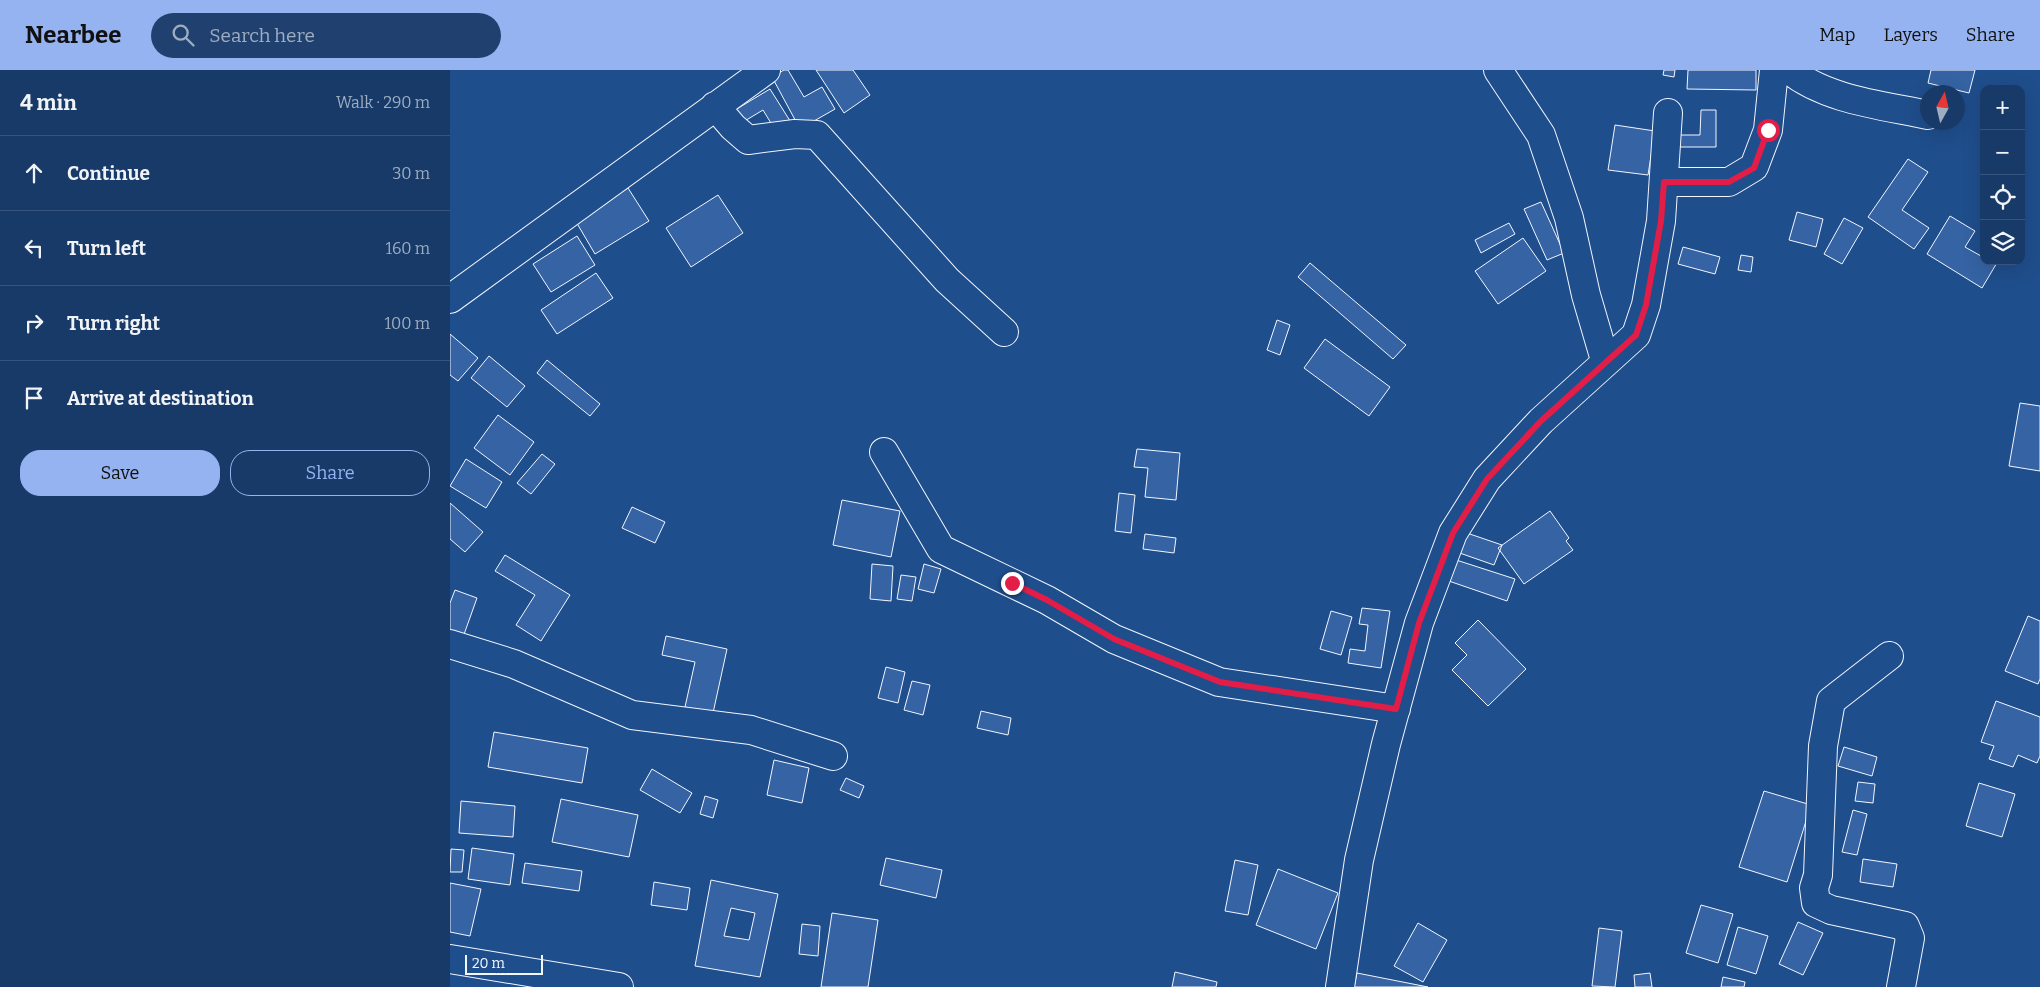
<!DOCTYPE html>
<html lang="en">
<head>
<meta charset="utf-8">
<style>
	:root { --surface:#173a69; --page:#20416f; --text:#f1f3f6; --muted:#9eadc0; --line:#36547d; --accent:#95b2f1 }
	body { margin:0; font-family:Bitter,serif; background:var(--page); color:var(--text) }
	.controls { position:absolute; right:15px; top:15px; display:grid; overflow:hidden; border-radius:10px; box-shadow:0 5px 20px #0002 }
	.controls button { width:45px; height:45px; display:grid; place-items:center; padding:0; border:0; border-bottom:1px solid var(--line); background:var(--surface); color:var(--text); font:25px sans-serif }
	.compass { position:absolute; left:1470px; top:15px; width:45px; height:45px; border-radius:50%; background:var(--surface); box-shadow:0 5px 20px #0002; rotate:8deg }
	.scale { position:absolute; left:15px; bottom:12px; width:78px; box-sizing:border-box; padding-left:5px; border:2px solid #f2f6ff; border-top:0; font-size:14px; line-height:18px; white-space:nowrap; color:#f2f6ff; -webkit-text-stroke:4px #1f4e8c; paint-order:stroke }
	.stop { position:absolute; width:15px; height:15px; margin:-11px; border:4px solid #e11d48; border-radius:50%; background:#fff }
	.stop.end { background:#e11d48; border-color:#fff; box-shadow:0 1px 5px #0008 }
	.list { margin:0; padding:0; list-style:none }
	h2 { display:flex; justify-content:space-between; align-items:center; height:65px; margin:0; padding:0 20px; font-size:21px }
	h2 small { font-size:16px; font-weight:400; color:var(--muted) }
	.list li { display:grid; grid-template-columns:32px 1fr auto; gap:15px; align-items:center; box-sizing:border-box; height:75px; padding:0 20px; border-top:1px solid var(--line) }
	.list b { display:block; font-size:19px; white-space:nowrap }
	.list em { font-size:16px; font-style:normal; color:var(--muted) }
	.actions { display:flex; gap:10px; padding:15px 20px }
	.actions a { flex:1; padding:11px 0; border:1px solid var(--accent); border-radius:20px; text-align:center; font-size:18px; color:var(--accent) }
	.actions .main { background:var(--accent); color:#111 }
	.icon { flex:none; width:28px; height:28px; fill:none; stroke:currentColor; stroke-width:2; stroke-linecap:round; stroke-linejoin:round }
	.map { position:relative; flex:none; width:1590px; height:917px; overflow:hidden }
	header { display:flex; align-items:center; gap:30px; box-sizing:border-box; height:70px; padding:0 25px; background:var(--accent); color:#111 }
	header strong { font-size:24px }
	nav { display:flex; gap:28px; margin-inline-start:auto; font-size:18px }
	.search { width:350px; height:45px; background:var(--page); display:flex; align-items:center; gap:12px; box-sizing:border-box; padding:0 18px; border-radius:28px; color:var(--muted); font-size:19px }
	main { display:flex }
	aside { flex:1; background:var(--surface) }
	.map>svg:first-child { display:block }
	.building { fill:#3563a3; stroke:#f2f6ff; fill-rule:evenodd }
	.lines { fill:none; stroke-linecap:round; stroke-linejoin:round }
	.minor-casing { stroke:#f2f6ff; stroke-width:30 }
	.minor { stroke:#1f4e8c; stroke-width:28 }
	.route { stroke:#e11d48; stroke-width:6 }
</style>
</head>
<body>
<header>
<strong>Nearbee</strong>
<div class="search"><svg class="icon" aria-label="search" viewBox="0 0 24 24"><circle cx="10" cy="10" r="6"/><path d="M15 15l6 6"/></svg>Search here</div>
<nav><a>Map</a><a>Layers</a><a>Share</a></nav>
</header>
<main>
<aside>
<h2>4 min<small>Walk · 290 m</small></h2>
<ul class="list">
<li><svg class="icon" aria-label="ahead" viewBox="0 0 24 24"><path d="M12 20V5M6 11l6-6 6 6"/></svg><div><b>Continue</b></div><em>30 m</em></li>
<li><svg class="icon" aria-label="left" viewBox="0 0 24 24"><path d="M17 20v-9H6M10 6l-5 5 5 5"/></svg><div><b>Turn left</b></div><em>160 m</em></li>
<li><svg class="icon" aria-label="right" viewBox="0 0 24 24"><path d="M7 20v-9h11M14 6l5 5-5 5"/></svg><div><b>Turn right</b></div><em>100 m</em></li>
<li><svg class="icon" aria-label="arrive" viewBox="0 0 24 24"><path d="M6 21V4h12l-3 4 3 4H6"/></svg><div><b>Arrive at destination</b></div></li>
</ul>
<div class="actions"><a class="main">Save</a><a>Share</a></div>
</aside>
<div class="map">
<svg width="1590" height="917" viewBox="0 0 1590 917">
	<rect width="100%" height="100%" fill="#1f4e8c"/>
	<path class="building" d="M334,0H338L354,27L372,17L385,39L350,59L322,7Z
		M366,0H403L420,25L394,43Z
		M1214,0H1225L1224,7L1213,5Z
		M1238,0H1306V20L1237,19Z
		M1481,0H1525L1519,23L1478,13Z
		M320,19L342,54L327,63L313,40L288,55L280,43Z
		M1251,40H1266V77H1228V65H1250Z
		M1165,55L1205,61L1198,105L1158,100Z
		M1458,89L1478,102L1452,140L1479,158L1464,179L1418,147Z
		M178,118L199,151L145,184L125,150Z
		M268,125L293,163L241,197L216,158Z
		M1091,132L1114,183L1097,190L1074,139Z
		M1347,142L1373,149L1366,177L1339,170Z
		M1500,146L1525,161L1515,177L1531,186L1534,182V191H1548L1532,218L1477,184Z
		M1394,148L1413,158L1392,194L1374,184Z
		M1059,153L1065,164L1031,183L1025,170Z
		M127,166L145,195L101,222L83,194Z
		M1073,168L1096,201L1048,234L1025,201Z
		M1233,177L1270,187L1265,204L1228,194Z
		M1291,185L1303,187L1301,202L1288,200Z
		M860,193L956,275L943,289L848,207Z
		M146,203L163,228L107,264L91,240Z
		M827,250L840,255L830,285L817,280Z
		M0,264L28,288L8,311L0,305Z
		M875,269L940,317L919,346L854,298Z
		M39,286L75,316L57,337L21,308Z
		M97,290L150,334L140,346L87,303Z
		M1570,333L1590,336V401L1559,396Z
		M48,345L84,372L60,405L24,378Z
		M687,379L730,383L726,430L695,427L698,398L684,397Z
		M92,384L105,394L81,424L67,413Z
		M16,389L52,412L36,438L0,416Z
		M669,423L685,425L681,463L665,461Z
		M392,430L450,441L441,487L383,475Z
		M0,433L33,462L15,482L0,469Z
		M182,437L215,452L205,473L172,458Z
		M1100,441L1119,468L1116,471L1123,480L1074,514L1048,478Z
		M1011,461L1052,475L1044,495L1004,481Z
		M695,464L726,468L724,483L693,479Z
		M55,485L120,525L91,571L66,555L85,525L45,501Z
		M1000,488L1065,509L1057,531L993,509Z
		M422,494L443,496L441,531L420,529Z
		M474,494L491,499L484,523L468,519Z
		M451,505L466,507L462,531L447,529Z
		M5,520L27,528L12,570L0,566V533Z
		M912,538L940,541L931,598L898,593L900,579L915,581L918,555L909,554Z
		M881,541L902,547L891,585L870,579Z
		M1578,546L1590,551V609L1588,614L1555,601Z
		M1028,550L1076,599L1038,636L1002,600L1017,585L1005,573Z
		M216,566L277,579L263,643L235,637L245,592L212,585Z
		M436,597L455,602L448,633L428,628Z
		M462,611L480,615L473,645L454,640Z
		M1546,631L1590,647V686L1587,693L1568,685L1563,697L1539,689L1544,676L1531,672Z
		M531,641L561,648L558,665L527,658Z
		M44,662L138,678L132,713L38,697Z
		M1394,677L1427,687L1422,706L1388,696Z
		M324,690L359,698L352,733L317,725Z
		M202,699L242,723L230,743L190,720Z
		M396,708L414,716L409,728L390,720Z
		M1408,712L1425,714L1423,733L1405,731Z
		M1529,713L1565,724L1552,767L1516,756Z
		M1314,721L1361,735L1337,812L1289,797Z
		M255,726L268,730L263,748L250,744Z
		M111,729L188,745L179,787L102,772Z
		M11,731L65,736L63,767L9,763Z
		M1403,740L1417,744L1407,785L1392,782Z
		M22,778L64,784L60,815L18,809Z
		M1,779L14,780L12,802H0Z
		M436,788L492,800L486,828L430,815Z
		M1413,789L1447,794L1443,817L1410,812Z
		M785,790L808,795L798,845L775,841Z
		M75,793L132,801L129,821L72,813Z
		M828,799L888,823L866,879L806,855Z
		M261,810L328,824L310,907L245,896ZM281,838L305,843L299,870L274,866Z
		M204,812L240,818L237,840L201,835Z
		M0,813L31,819L20,866L0,862Z
		M1251,835L1283,844L1268,893L1236,883Z
		M382,843L428,850L418,917H371Z
		M1348,852L1373,863L1353,905L1329,894Z
		M968,853L997,870L973,912L944,896Z
		M352,854L370,856L368,886L349,884Z
		M1288,857L1318,866L1306,904L1277,895Z
		M1149,858L1172,861L1165,917L1142,916Z
		M725,902L767,912L766,917H722Z
		M907,903L978,917H904Z
		M1200,903L1202,917H1185L1184,905Z
		M1273,907L1295,912L1294,917H1271Z"/>
	<g class="lines">
		<g class="minor-casing">
			<path id="minor" d="M1048,0L1091,65L1119,148L1136,225L1155,290
				M1339,0C1377,30 1431,35 1478,45
				M265,36L283,57L298,70L345,64L367,65L497,210L554,262
				M1214,112H1279L1304,97L1318,60L1324,0
				M0,229L316,0
				M434,382L491,479L597,530L664,569L769,612L946,639
				M0,574L64,594L182,645L301,660L383,686
				M1439,586L1381,631L1373,676L1368,805L1364,818L1366,833L1381,840L1455,856L1460,868L1451,917
				M0,889L169,917
				M890,917L909,790L936,674L969,553L1003,463L1037,409L1091,351L1186,265L1196,235L1211,151L1218,43"/>
		</g>
		<use href="#minor" class="minor"/>
	</g>
	<g class="lines">
		<path class="route" d="M562,513L597,530L664,569L770,612L946,639L969,553L1003,463L1037,409L1091,351L1186,265L1196,235L1211,151L1214,112H1279L1304,98L1318,60"/>
	</g>
</svg>
<div class="controls">
<button>+</button>
<button>−</button>
<button><svg class="icon" aria-label="locate" viewBox="0 0 24 24"><circle cx="12" cy="12" r="6"/><path d="M12 2v4M12 18v4M2 12h4M18 12h4"/></svg></button>
<button><svg class="icon" aria-label="layers" viewBox="0 0 24 24"><path d="M12 4l9 5-9 5-9-5zM3 14l9 5 9-5"/></svg></button>
</div>
<svg class="compass" viewBox="-18 -18 36 36"><path d="M0-13l5 13h-10z" fill="#e53935"/><path d="M0 13l5-13h-10z" fill="#9eadc0"/></svg>
<div class="scale">20 m</div>
<div class="stop" style="left:1318px;top:60px"></div>
<div class="stop end" style="left:562px;top:513px"></div>
</div>
</main>
</body>
</html>
